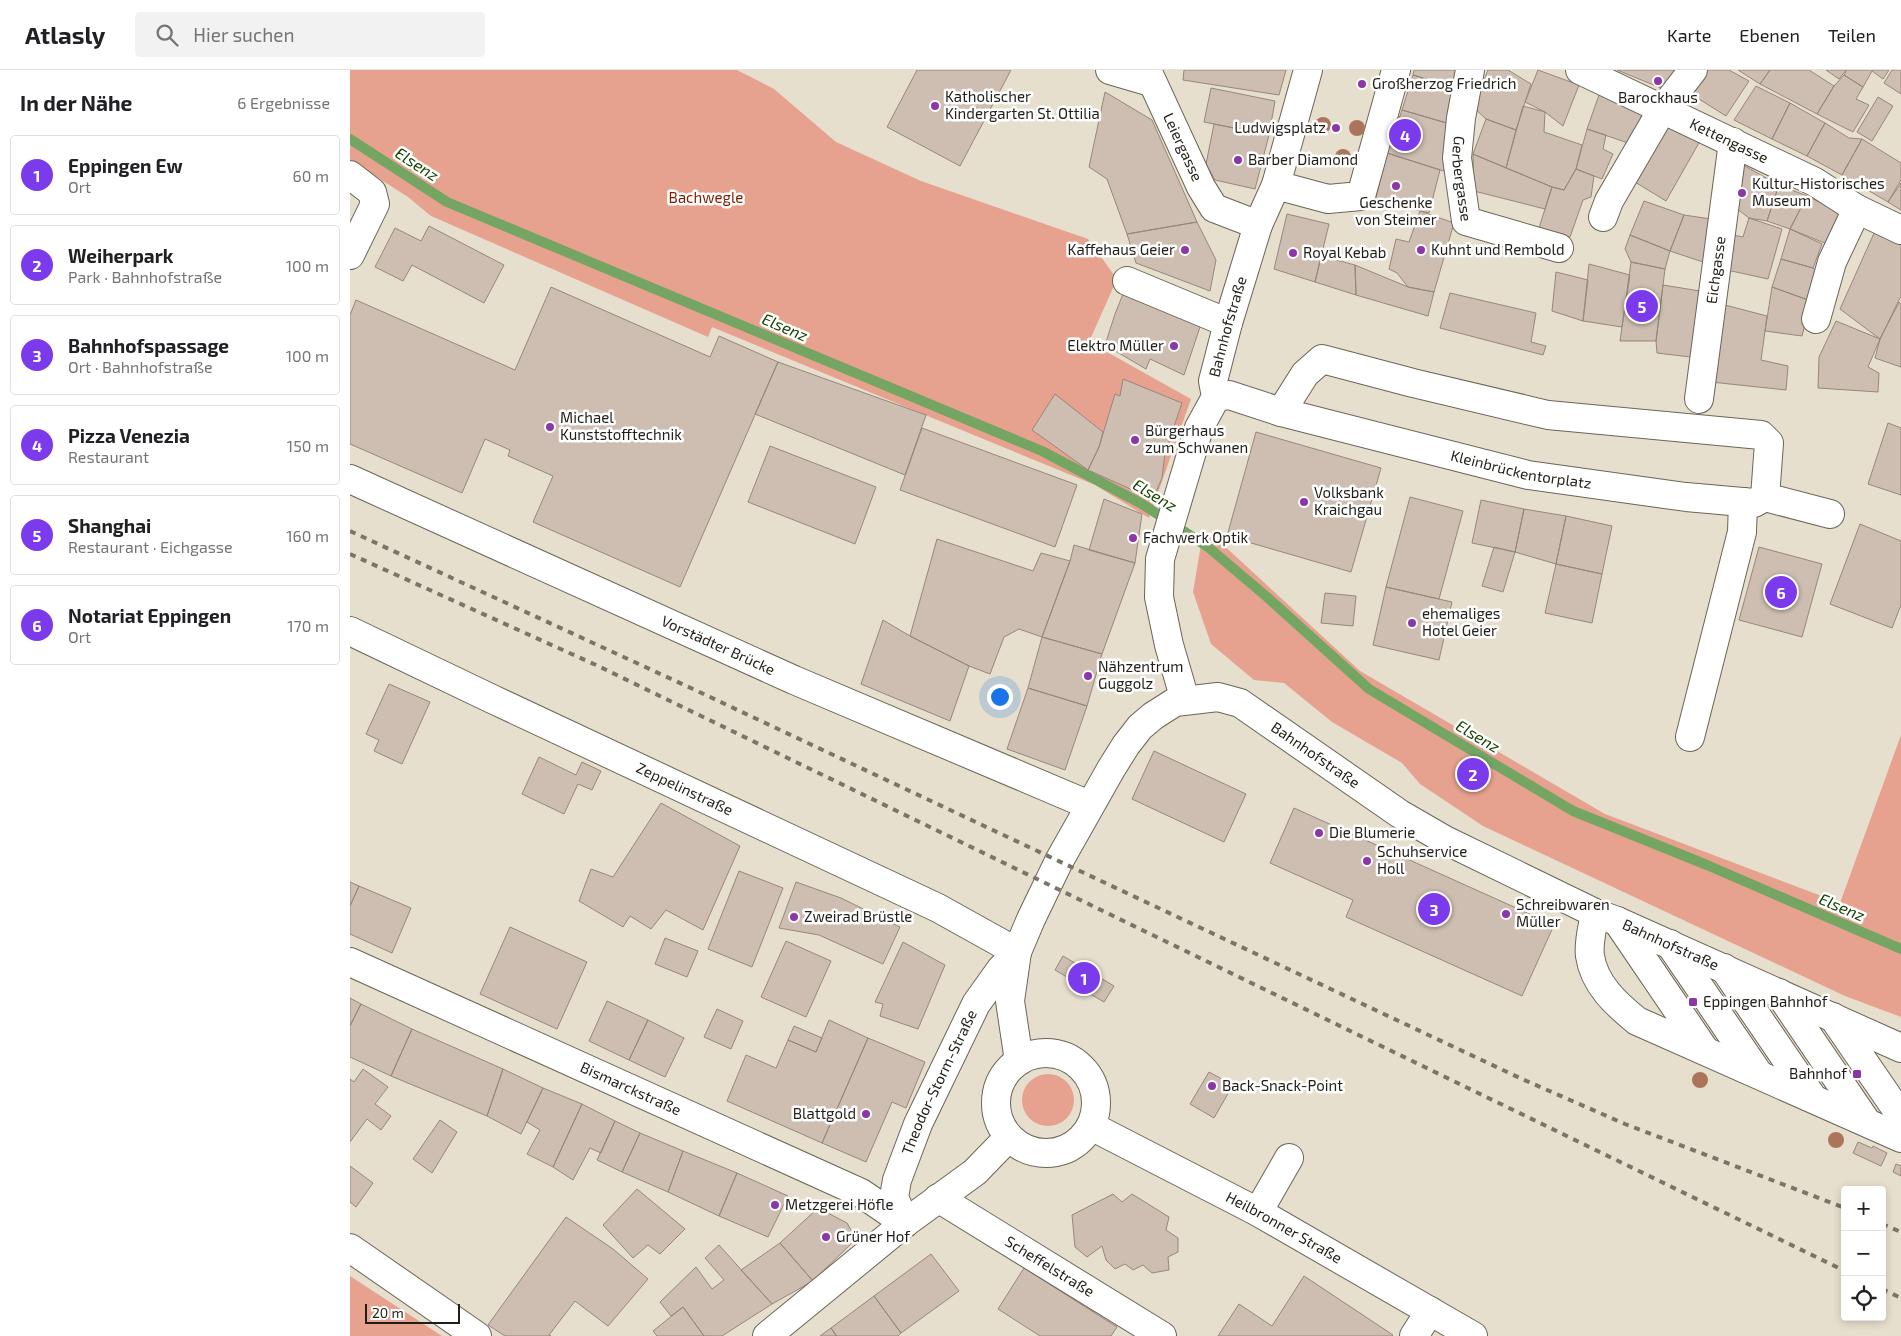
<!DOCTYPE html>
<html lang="de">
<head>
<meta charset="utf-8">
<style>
	:root { --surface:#fff; --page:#f2f2f2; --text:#202124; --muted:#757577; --line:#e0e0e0; --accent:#7c3aed }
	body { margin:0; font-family:"Exo 2",sans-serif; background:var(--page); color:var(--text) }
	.controls { position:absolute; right:15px; bottom:15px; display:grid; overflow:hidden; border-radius:5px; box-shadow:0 2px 8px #0003 }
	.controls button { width:45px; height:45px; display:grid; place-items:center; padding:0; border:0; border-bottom:1px solid var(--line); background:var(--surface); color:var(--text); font:25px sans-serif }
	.scale { position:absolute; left:15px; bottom:12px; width:95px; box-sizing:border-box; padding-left:5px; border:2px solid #211e18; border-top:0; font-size:14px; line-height:18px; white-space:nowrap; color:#211e18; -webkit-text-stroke:4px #fff; paint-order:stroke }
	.you { position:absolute; left:649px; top:626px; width:18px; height:18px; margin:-12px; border:4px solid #fff; border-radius:50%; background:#1a73e8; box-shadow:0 0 0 8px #1a73e833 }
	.badge { display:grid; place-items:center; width:32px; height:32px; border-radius:50%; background:var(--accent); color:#fff; font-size:16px; font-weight:700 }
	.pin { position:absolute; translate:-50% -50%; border:2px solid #fff; box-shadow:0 1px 5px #0006 }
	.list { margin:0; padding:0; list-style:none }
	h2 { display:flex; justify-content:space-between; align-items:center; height:65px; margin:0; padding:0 20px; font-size:21px }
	h2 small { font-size:16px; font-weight:400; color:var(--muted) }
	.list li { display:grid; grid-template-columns:32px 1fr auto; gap:15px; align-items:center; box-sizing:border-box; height:80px; margin:0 10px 10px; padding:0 10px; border:1px solid var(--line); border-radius:5px }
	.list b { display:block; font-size:19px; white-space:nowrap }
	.list p { margin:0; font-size:16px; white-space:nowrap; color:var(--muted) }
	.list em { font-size:16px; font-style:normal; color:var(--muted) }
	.icon { flex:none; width:28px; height:28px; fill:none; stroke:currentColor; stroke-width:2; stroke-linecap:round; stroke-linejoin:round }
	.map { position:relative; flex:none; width:1551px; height:1266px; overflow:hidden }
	header { display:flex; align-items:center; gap:30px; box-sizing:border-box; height:70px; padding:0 25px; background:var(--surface); border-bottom:1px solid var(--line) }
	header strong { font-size:24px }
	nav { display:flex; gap:28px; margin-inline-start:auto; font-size:18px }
	.search { width:350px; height:45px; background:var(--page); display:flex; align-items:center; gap:12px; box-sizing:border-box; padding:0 18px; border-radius:5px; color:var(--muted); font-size:19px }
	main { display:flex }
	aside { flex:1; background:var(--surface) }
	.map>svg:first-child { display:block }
	.green { fill:#e7a18f }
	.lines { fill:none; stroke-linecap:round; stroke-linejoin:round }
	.stream { stroke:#74a563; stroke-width:10 }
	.building { fill:#cebeb2; stroke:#96877b }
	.minor-casing { stroke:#6c6556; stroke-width:30 }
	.minor { stroke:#fff; stroke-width:28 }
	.rail { stroke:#7a7569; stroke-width:4; stroke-dasharray:6 6; stroke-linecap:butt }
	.tree { fill:#ad745c }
	.poi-dot { fill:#8c37a5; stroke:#fff; stroke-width:2 }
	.labels { text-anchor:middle; stroke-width:5; stroke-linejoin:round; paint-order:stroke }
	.poi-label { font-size:15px; fill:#211e18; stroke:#fff; text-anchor:start }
	.street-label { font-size:15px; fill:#211e18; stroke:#fff }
	.park-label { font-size:15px; fill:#7e1c00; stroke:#fff }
	.water-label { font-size:16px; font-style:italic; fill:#174500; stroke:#fff }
</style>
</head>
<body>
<header>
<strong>Atlasly</strong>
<div class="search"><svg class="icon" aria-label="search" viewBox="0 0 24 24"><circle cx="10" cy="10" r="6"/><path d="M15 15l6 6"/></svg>Hier suchen</div>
<nav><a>Karte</a><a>Ebenen</a><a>Teilen</a></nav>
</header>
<main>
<aside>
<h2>In der Nähe<small>6 Ergebnisse</small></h2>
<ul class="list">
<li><span class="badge">1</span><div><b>Eppingen Ew</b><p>Ort</p></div><em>60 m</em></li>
<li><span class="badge">2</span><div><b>Weiherpark</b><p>Park · Bahnhofstraße</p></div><em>100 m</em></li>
<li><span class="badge">3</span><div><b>Bahnhofspassage</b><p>Ort · Bahnhofstraße</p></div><em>100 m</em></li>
<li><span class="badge">4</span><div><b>Pizza Venezia</b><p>Restaurant</p></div><em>150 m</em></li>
<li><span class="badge">5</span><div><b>Shanghai</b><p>Restaurant · Eichgasse</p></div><em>160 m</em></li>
<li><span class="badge">6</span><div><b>Notariat Eppingen</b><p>Ort</p></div><em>170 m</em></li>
</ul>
</aside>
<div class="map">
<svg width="1551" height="1266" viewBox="0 0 1551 1266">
	<rect width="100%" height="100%" fill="#e7dfcd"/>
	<path class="green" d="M0,0H387L424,19L486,72L571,111L738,169L767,209L739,272L841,329L799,448L745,415L362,257L358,267L81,146L58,127L0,90Z
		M853,463L869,471L1010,601L1255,744L1490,833L1551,665V947L1495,926L1133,756L1070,714L1052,693L982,652L934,613L904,610L861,574L843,522Z
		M672 1030a26 26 0 1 1 52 0a26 26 0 1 1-52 0Z
		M0,1206L92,1266H0Z"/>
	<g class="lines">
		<path class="stream" d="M0,69L97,132L692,381L792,434L858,477L917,527L1019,619L1223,741L1357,795L1551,879"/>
	</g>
	<path class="building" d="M567,0H661L610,96L537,57Z
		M834,0H936L929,25L833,10Z
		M1064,0H1107L1102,17L1063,5Z
		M1138,0H1158L1181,14L1166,60L1136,49L1123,37Z
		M1188,0L1229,15L1213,56L1195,42L1175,32Z
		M1267,0H1332L1316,20Z
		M1358,0H1379L1399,11L1376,46L1341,24Z
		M1388,0H1420L1410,14Z
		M1420,0H1459L1484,16L1467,44L1410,14Z
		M1476,0H1496L1489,9Z
		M1497,0H1539L1533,9L1522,1L1513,17L1494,5Z
		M1542,0H1551V24L1534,13Z
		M1063,5L1102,17L1110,24L1100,54L1052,40Z
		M1494,5L1513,17L1506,29L1519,35L1503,62L1467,44L1484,16Z
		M1406,16L1440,33L1422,69L1384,50Z
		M861,18L925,31L919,65L854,52Z
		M755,22L802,50L847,152L777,164L757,109L739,97Z
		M1249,25L1293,41L1281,74L1237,59Z
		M1528,27L1543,36L1522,71L1507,62Z
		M1440,33L1475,53L1457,86L1422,69Z
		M1173,36L1195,42L1194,62L1232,75L1226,99L1214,120L1202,117L1156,98Z
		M1052,40L1100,54L1094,74L1102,77L1097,102L1037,83Z
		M1136,49L1166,60L1156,98L1123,84Z
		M1314,50L1350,71L1316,131L1280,109Z
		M1475,53L1499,68L1512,69L1492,105L1457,86Z
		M864,54L919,65L905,119L865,110L856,94Z
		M1237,59L1256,65L1253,79L1263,84L1252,109L1226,99Z
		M1512,69L1551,93V110L1538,132L1492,105Z
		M1037,83L1090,100L1079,143L1025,131Z
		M1123,84L1202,117L1195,139L1124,121Z
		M1393,95L1429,115L1417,151L1399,148L1382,135Z
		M1226,99L1244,106L1241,127L1233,130L1220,167L1188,161L1202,117L1214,120Z
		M1551,113V140L1538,132Z
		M1429,115L1457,126L1440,159L1417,151Z
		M1457,126L1494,144L1482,176L1440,159Z
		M1294,131L1334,145L1320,181L1280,165Z
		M1070,141L1104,153L1084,222L1058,217L1047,203L1039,199L1046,169L1059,172Z
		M937,144L979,154L965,212L924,199Z
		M1334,145L1361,149L1353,192L1320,181Z
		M1399,148L1432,159L1418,209L1377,200L1378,164L1393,167Z
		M847,152L866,190L860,221L786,193L777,164Z
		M79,156L154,195L134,233L62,195L53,211L25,197L45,158L71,171Z
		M1440,159L1472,174L1463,198L1431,189Z
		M1525,161L1551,174V226L1530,269L1490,239Z
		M1280,165L1320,181L1315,199L1281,192L1275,179Z
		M971,186L1005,195L1006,225L965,212Z
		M1431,189L1463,198L1470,204L1461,231L1422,217Z
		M1281,192L1315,199L1306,271H1270Z
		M1239,194L1280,205L1272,257L1233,251Z
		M1005,195L1058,217L1084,222L1078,246L1006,225Z
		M1206,202L1238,210L1233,251L1202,241Z
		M1313,215L1356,222L1349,288L1307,283L1306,271Z
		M201,217L360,287L369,266L428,292L330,517L183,452L203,406L158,386L160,380L135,369L112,423L0,374V245L6,230L165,300Z
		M1422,217L1461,231L1452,266L1415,261Z
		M1100,223L1186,243L1181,272L1196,276L1193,285L1090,258Z
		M773,224L852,251L834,305L800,289L796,299L755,275L765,244Z
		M1549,232L1551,234V297L1525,288L1530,269Z
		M1375,235L1417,246L1411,290L1438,296L1436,320L1361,312Z
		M1486,251L1530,269L1518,297L1529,303L1528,322L1468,318L1469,287Z
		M428,292L576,345L555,405L405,344Z
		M773,309L832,333L815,383L812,408L803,429L738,400L749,377L765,324L770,326Z
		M705,324L753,362L749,377L738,400L682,360Z
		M1538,353L1551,358V425L1518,414Z
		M572,358L727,415L705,477L550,420Z
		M906,362L1031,398L1001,502L877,466Z
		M420,376L526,417L505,474L398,432Z
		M1060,427L1113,441L1089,529L1036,517Z
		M754,429L792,444L785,493L739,480Z
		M1131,430L1174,439L1165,482L1122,473Z
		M1174,439L1216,446L1206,494L1165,482Z
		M1216,446L1262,456L1252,504L1206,494Z
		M1510,454L1551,471V535L1542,558L1480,534Z
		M587,469L683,501L691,483L720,491L692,567L669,559L654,567L640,604L619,596L560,566Z
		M724,475L785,493L752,584L692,567L720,491Z
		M1144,477L1165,482L1153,522L1132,516Z
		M1409,477L1472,494L1452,567L1389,550Z
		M1206,494L1252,504L1242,553L1195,543Z
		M1036,517L1102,532L1089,590L1023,575Z
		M975,523L1006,526L1003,556L971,553Z
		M533,550L560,566L619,596L600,651L511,614Z
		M692,567L752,584L737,636L678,618Z
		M39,614L80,632L52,694L24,681L29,670L16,664Z
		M678,618L737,636L715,700L657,679Z
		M804,681L896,724L874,772L782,729Z
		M189,687L226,705L232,692L251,701L242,720L228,714L214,744L172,724Z
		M311,733L390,776L353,860L316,840L301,859L280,846L273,857L229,831L241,799L263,807Z
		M944,738L1204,855L1172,926L996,847L1003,830L920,793Z
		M389,801L433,818L402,897L358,879Z
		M0,812L9,816L0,836Z
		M446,812L491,828L550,857L533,894L469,865L429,858Z
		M9,816L61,838L42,883L0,864V836Z
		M160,857L237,892L207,959L130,924Z
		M315,868L348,881L337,907L305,894Z
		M436,871L481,891L456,947L411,927Z
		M553,872L595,895L568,959L530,946L533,934L525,932Z
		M713,886L764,916L754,932L735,921L737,919L705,900Z
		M0,928L11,934L0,956Z
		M257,931L298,950L279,990L239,971Z
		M11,934L62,959L41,1006L0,987V956Z
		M367,939L393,951L381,979L354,967Z
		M298,950L334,968L315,1007L279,990Z
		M479,950L518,968L472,1073L377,1031L396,985L426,998L438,970L466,982Z
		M444,956L472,968L466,982L438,970Z
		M62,959L153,999L137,1046L41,1006Z
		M518,968L575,992L556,1038L542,1032L516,1092L472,1073Z
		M13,999L38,1017L25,1034L41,1046L31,1060L17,1049L0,1072V1009L4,1012Z
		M153,999L193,1018L171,1064L137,1046Z
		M859,1002L883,1015L864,1048L840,1034Z
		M193,1018L232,1034L203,1097L177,1084L190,1060L177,1052Z
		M232,1034L265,1051L251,1083L240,1078L223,1110L203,1097Z
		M90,1050L107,1062L82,1103L63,1089Z
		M265,1051L290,1063L272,1102L247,1090Z
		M290,1063L333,1081L318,1122L272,1102Z
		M1508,1072L1522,1078L1523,1076L1537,1083L1531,1096L1503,1083Z
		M333,1081L387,1103L369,1146L318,1122Z
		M1546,1094L1551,1096V1106L1543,1102Z
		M0,1096L23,1113L6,1137L0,1132Z
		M387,1103L438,1126L418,1167L369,1146Z
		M287,1119L335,1159L310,1184L298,1175L283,1188L253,1155Z
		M763,1124L772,1132L782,1124L819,1147L816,1160L828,1168V1182L818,1187L819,1200L802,1203L793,1195L783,1200L775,1194L765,1199L756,1190L752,1176L737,1187L725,1177L722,1145Z
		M468,1138L497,1153L506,1169L463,1211L430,1173Z
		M216,1147L263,1179L298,1209L258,1256L225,1231L199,1265L201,1266H155L138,1255Z
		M430,1173L463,1211L422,1234L391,1200Z
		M369,1175L422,1234L372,1266H354L333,1237L321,1246L310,1232L346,1197L362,1219L374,1210L355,1188Z
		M581,1184L609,1221L551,1263L524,1226Z
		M674,1198L767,1257L761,1266H690L648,1239Z
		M954,1206L1043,1265L1042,1266H868L889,1234L922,1256Z
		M524,1226L551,1263L548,1266H487L481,1258Z
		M333,1237L354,1266H307L303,1261Z
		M481,1258L486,1266H470Z"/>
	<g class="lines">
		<g class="minor-casing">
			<g id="minor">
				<path d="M760,0L801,12"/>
				<path id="s1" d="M797,0L851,117L864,138L908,155"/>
				<path id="s2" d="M1120,0L1111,48L1107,88L1116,151L1209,178"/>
				<path id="s3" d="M1230,0L1465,112L1507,139L1551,160"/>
				<path d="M0,105L22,122L25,134L0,185"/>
				<path d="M926,115L978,129L1011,126L1046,0"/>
				<path d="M1253,147L1259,131L1312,40L1343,0"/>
				<path d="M777,211L878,253"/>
				<path d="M1466,249L1482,192L1507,139"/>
				<path id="s4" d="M866,327L879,325L931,342L1178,405L1336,427L1404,433L1415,427L1480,444"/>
				<path id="s5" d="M1349,329L1383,72"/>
				<path d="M931,342L955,304L972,289L1063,313L1198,345L1411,365L1419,373L1415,427"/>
				<path id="s6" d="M0,409L444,610L739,735"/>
				<path id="s7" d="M0,561L140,628L588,838L667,882"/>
				<path id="s8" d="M835,630L819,575L809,527L810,489L849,358L866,327L863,311L878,253L908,155L926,115L958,0"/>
				<path d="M1340,667L1392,462L1393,432"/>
				<path d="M1245,843C1243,856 1238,872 1240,886C1244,914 1266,934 1287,951L1551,1068"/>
				<path d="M1267,851L1354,979"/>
				<path d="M1320,874L1408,1003"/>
				<path id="s9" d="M0,892L511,1123L555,1153"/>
				<path d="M1374,898L1462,1027"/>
				<path d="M1429,923L1516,1051"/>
				<path d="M1483,947L1551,1046"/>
				<circle cx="696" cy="1033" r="50"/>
				<path id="s10" d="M669,991L660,931L667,882L681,849L709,791L761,699L776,675L790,657L803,646L825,632L868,627L890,633L1050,744L1095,770L1245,843L1267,851L1551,978"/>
				<path id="s11" d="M741,1056L908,1142L1123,1266"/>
				<path id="s12" d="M588,1128L812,1266"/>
				<path d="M908,1142L939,1088"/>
				<path id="s13" d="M555,1153L544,1127L547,1110L568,1054L626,934L651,899L667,882"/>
				<path d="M0,1178L127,1266"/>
				<path d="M417,1266L555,1153L625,1102L659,1067"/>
				<path d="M1064,1266L1080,1241"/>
			</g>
		</g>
		<use href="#minor" class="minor"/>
		<path class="rail" d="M0,461L343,619L1172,1009L1275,1054L1495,1138
			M0,484L246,595L1495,1201
			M1532,1154L1551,1162
			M1532,1219L1551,1228"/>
	</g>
	<g class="tree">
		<circle cx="973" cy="55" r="8"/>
		<circle cx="1007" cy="58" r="8"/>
		<circle cx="993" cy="87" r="8"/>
		<circle cx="1350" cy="1010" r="8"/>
		<circle cx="1486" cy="1070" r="8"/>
	</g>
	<g class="poi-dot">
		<circle cx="1308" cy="11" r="5"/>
		<circle cx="1012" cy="14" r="5"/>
		<circle cx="585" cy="36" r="5"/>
		<circle cx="986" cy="58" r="5"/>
		<circle cx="888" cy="90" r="5"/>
		<circle cx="1046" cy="116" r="5"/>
		<circle cx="1392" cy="123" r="5"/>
		<circle cx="835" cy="180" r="5"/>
		<circle cx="1071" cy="180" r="5"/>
		<circle cx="943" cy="183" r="5"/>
		<circle cx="824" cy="276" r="5"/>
		<circle cx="200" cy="357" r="5"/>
		<circle cx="785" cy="370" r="5"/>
		<circle cx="954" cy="432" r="5"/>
		<circle cx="783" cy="468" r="5"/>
		<circle cx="1062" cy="553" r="5"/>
		<circle cx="738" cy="606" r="5"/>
		<circle cx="969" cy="763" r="5"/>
		<circle cx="1017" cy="791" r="5"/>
		<circle cx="1156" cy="844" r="5"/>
		<circle cx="444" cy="847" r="5"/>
		<rect x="1338" y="927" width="10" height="10" rx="2.5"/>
		<rect x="1502" y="999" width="10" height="10" rx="2.5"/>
		<circle cx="862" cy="1016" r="5"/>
		<circle cx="516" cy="1044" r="5"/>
		<circle cx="425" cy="1135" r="5"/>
		<circle cx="476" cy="1167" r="5"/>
	</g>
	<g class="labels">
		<g class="poi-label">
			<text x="1022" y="19">Großherzog Friedrich</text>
			<text x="595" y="32">Katholischer<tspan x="595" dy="17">Kindergarten St. Ottilia</tspan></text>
			<text x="1308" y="33" text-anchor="middle">Barockhaus</text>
			<text x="976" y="63" text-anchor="end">Ludwigsplatz</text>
			<text x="898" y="95">Barber Diamond</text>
			<text x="1402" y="119">Kultur-Historisches<tspan x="1402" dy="17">Museum</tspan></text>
			<text x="1046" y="138" text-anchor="middle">Geschenke<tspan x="1046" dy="17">von Steimer</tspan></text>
			<text x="825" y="185" text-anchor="end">Kaffehaus Geier</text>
			<text x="1081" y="185">Kuhnt und Rembold</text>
			<text x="953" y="188">Royal Kebab</text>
			<text x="814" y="281" text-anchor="end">Elektro Müller</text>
			<text x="210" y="353">Michael<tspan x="210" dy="17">Kunststofftechnik</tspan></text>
			<text x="795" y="366">Bürgerhaus<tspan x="795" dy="17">zum Schwanen</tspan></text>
			<text x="964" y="428">Volksbank<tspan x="964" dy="17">Kraichgau</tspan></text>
			<text x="793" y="473">Fachwerk Optik</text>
			<text x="1072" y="549">ehemaliges<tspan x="1072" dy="17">Hotel Geier</tspan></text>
			<text x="748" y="602">Nähzentrum<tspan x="748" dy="17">Guggolz</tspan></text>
			<text x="979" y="768">Die Blumerie</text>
			<text x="1027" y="787">Schuhservice<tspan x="1027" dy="17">Holl</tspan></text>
			<text x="1166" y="840">Schreibwaren<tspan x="1166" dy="17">Müller</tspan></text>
			<text x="454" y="852">Zweirad Brüstle</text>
			<text x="1353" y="937">Eppingen Bahnhof</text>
			<text x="1497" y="1009" text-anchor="end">Bahnhof</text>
			<text x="872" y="1021">Back-Snack-Point</text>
			<text x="506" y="1049" text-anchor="end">Blattgold</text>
			<text x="435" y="1140">Metzgerei Höfle</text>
			<text x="486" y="1172">Grüner Hof</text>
		</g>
		<g class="street-label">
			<text dy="5" stroke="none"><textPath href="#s3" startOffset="165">Kettengasse</textPath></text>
			<text dy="5" stroke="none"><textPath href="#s1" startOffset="85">Leiergasse</textPath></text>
			<text dy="5" stroke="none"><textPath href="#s2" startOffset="110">Gerbergasse</textPath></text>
			<text dy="5" stroke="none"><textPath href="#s5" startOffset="130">Eichgasse</textPath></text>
			<text dy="5" stroke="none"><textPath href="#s8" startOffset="389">Bahnhofstraße</textPath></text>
			<text dy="5" stroke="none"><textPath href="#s4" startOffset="315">Kleinbrückentorplatz</textPath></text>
			<text dy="5" stroke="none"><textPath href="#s6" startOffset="404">Vorstädter Brücke</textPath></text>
			<text dy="5" stroke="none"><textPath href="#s10" startOffset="568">Bahnhofstraße</textPath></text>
			<text dy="5" stroke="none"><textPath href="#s7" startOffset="370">Zeppelinstraße</textPath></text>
			<text dy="5" stroke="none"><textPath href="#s10" startOffset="972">Bahnhofstraße</textPath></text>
			<text dy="5" stroke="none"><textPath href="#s13" startOffset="152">Theodor-Storm-Straße</textPath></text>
			<text dy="5" stroke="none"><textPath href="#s9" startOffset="308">Bismarckstraße</textPath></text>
			<text dy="5" stroke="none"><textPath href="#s11" startOffset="218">Heilbronner Straße</textPath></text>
			<text dy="5" stroke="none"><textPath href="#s12" startOffset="131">Scheffelstraße</textPath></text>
		</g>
		<g class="park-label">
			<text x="356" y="133">Bachwegle</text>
		</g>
		<g class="water-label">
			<text transform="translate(67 94) rotate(33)" y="6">Elsenz</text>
			<text transform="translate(435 257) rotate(23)" y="6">Elsenz</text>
			<text transform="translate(805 425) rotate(31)" y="6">Elsenz</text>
			<text transform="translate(1128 666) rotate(31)" y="6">Elsenz</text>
			<text transform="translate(1492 837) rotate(23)" y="6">Elsenz</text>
		</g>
	</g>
</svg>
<div class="controls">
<button>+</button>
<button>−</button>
<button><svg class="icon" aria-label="locate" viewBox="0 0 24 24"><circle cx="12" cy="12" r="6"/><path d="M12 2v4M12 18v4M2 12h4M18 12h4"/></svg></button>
</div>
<div class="scale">20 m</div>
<div class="you"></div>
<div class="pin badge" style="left:734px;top:908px">1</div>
<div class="pin badge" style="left:1123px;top:704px">2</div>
<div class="pin badge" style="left:1084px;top:839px">3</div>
<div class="pin badge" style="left:1055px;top:65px">4</div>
<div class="pin badge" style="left:1292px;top:236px">5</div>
<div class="pin badge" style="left:1431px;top:522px">6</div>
</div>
</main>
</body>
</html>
